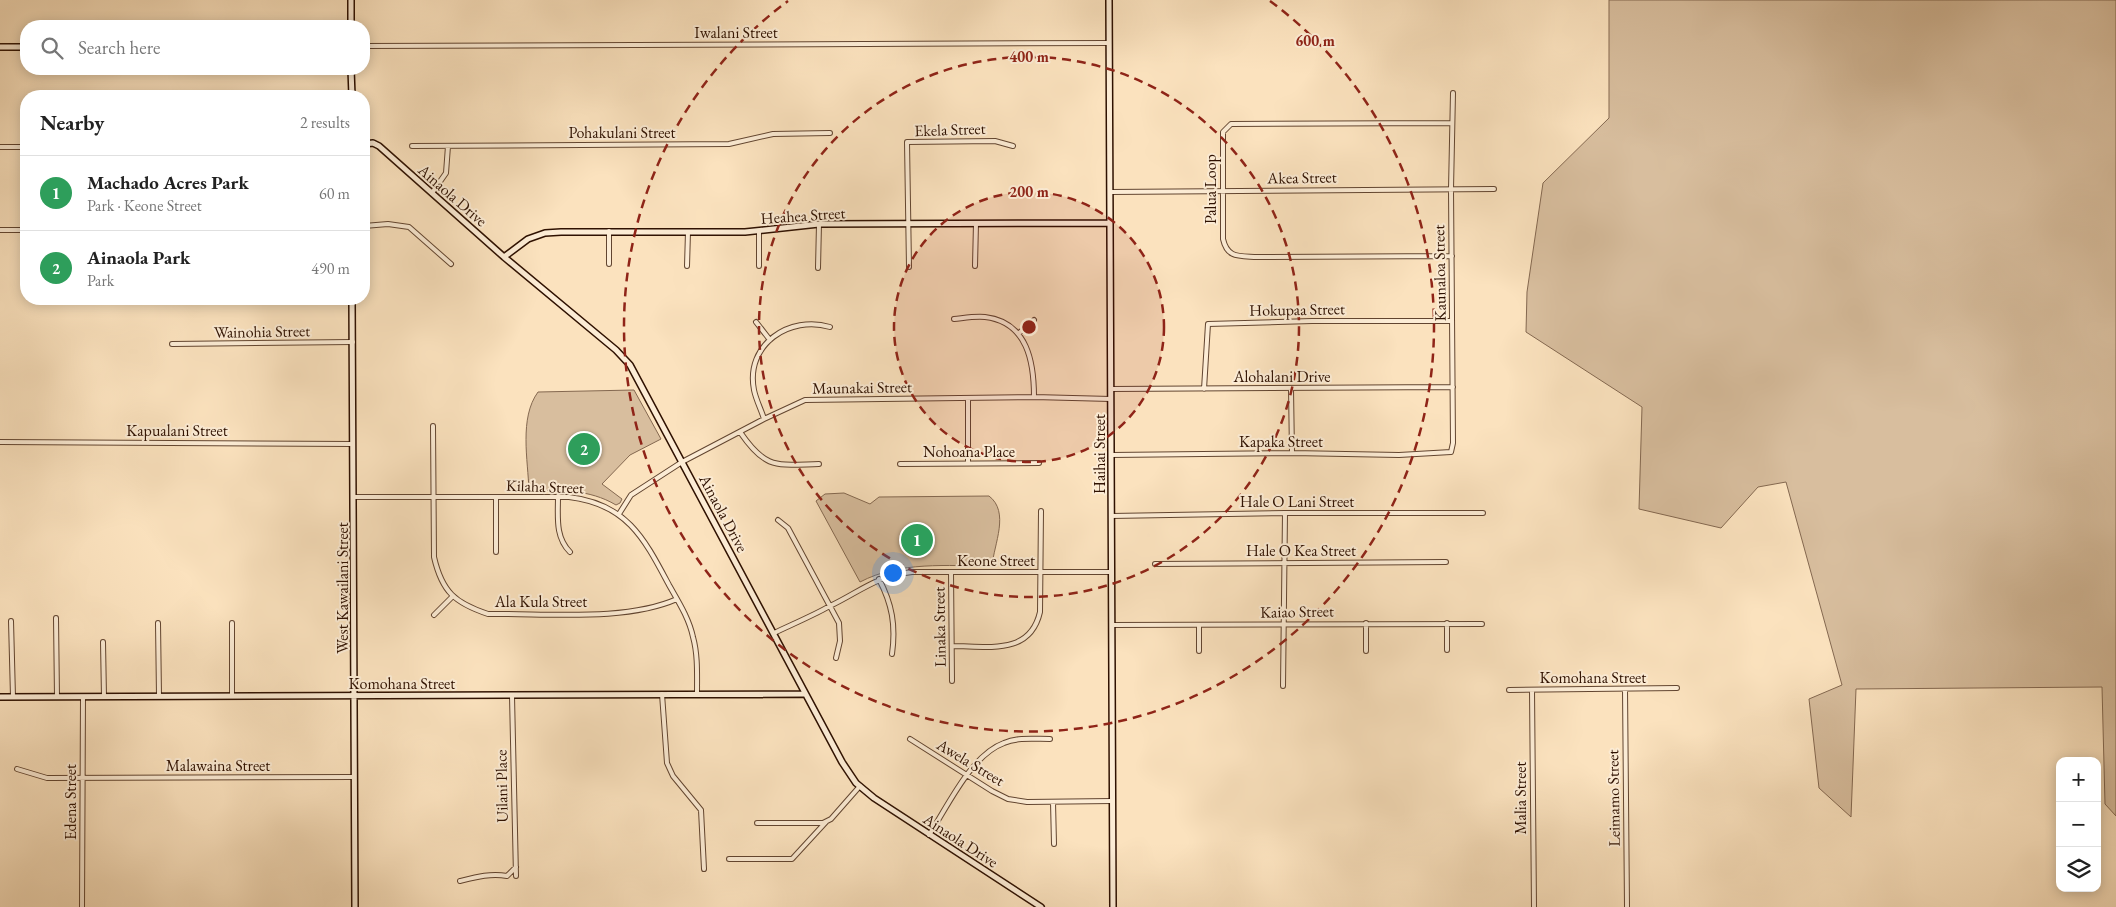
<!DOCTYPE html>
<html lang="en">
<head>
<meta charset="utf-8">
<style>
	:root { --surface:#fff; --page:#f6f6f6; --text:#222; --muted:#767676; --line:#e0e0e0; --accent:#8f2418 }
	body { margin:0; font-family:"EB Garamond",serif; background:var(--page); color:var(--text) }
	.controls { position:absolute; right:15px; bottom:15px; display:grid; overflow:hidden; border-radius:10px; box-shadow:0 2px 12px #0003 }
	.controls button { width:45px; height:45px; display:grid; place-items:center; padding:0; border:0; border-bottom:1px solid var(--line); background:var(--surface); color:var(--text); font:25px sans-serif }
	.you { position:absolute; left:892px; top:572px; width:18px; height:18px; margin:-12px; border:4px solid #fff; border-radius:50%; background:#1a73e8; box-shadow:0 0 0 8px #1a73e833 }
	.badge { display:grid; place-items:center; width:32px; height:32px; border-radius:50%; background:var(--accent); color:#fff; font-size:16px; font-weight:700 }
	.pin { position:absolute; translate:-50% -50%; border:2px solid #fff; box-shadow:0 1px 5px #0006 }
	.list { margin:0; padding:0; list-style:none }
	h2 { display:flex; justify-content:space-between; align-items:center; height:65px; margin:0; padding:0 20px; font-size:21px }
	h2 small { font-size:16px; font-weight:400; color:var(--muted) }
	.list li { display:grid; grid-template-columns:32px 1fr auto; gap:15px; align-items:center; box-sizing:border-box; height:75px; padding:0 20px; border-top:1px solid var(--line) }
	.list b { display:block; font-size:19px; white-space:nowrap }
	.list p { margin:0; font-size:16px; white-space:nowrap; color:var(--muted) }
	.list em { font-size:16px; font-style:normal; color:var(--muted) }
	.icon { flex:none; width:28px; height:28px; fill:none; stroke:currentColor; stroke-width:2; stroke-linecap:round; stroke-linejoin:round }
	.map { position:relative; flex:none; width:2116px; height:907px; overflow:hidden }
	.search { position:absolute; background:var(--surface); box-shadow:0 2px 12px #0003; left:20px; top:20px; width:350px; height:55px; display:flex; align-items:center; gap:12px; box-sizing:border-box; padding:0 18px; border-radius:20px; color:var(--muted); font-size:19px }
	.panel { position:absolute; background:var(--surface); box-shadow:0 2px 12px #0003; left:20px; top:90px; width:350px; height:215px; border-radius:20px }
	.map>svg:first-child { display:block }
	.green { fill:#d8be9e; stroke:#846850 }
	.lines { fill:none; stroke-linecap:round; stroke-linejoin:round }
	.street-casing { stroke:#624530; stroke-width:6 }
	.secondary-casing { stroke:#2f1101; stroke-width:8 }
	.street { stroke:#fcecd5; stroke-width:4 }
	.secondary { stroke:#fcecd5; stroke-width:5 }
	.ring { fill:none; stroke:#8f2418; stroke-width:2.5; stroke-dasharray:9 6 }
	.labels { text-anchor:middle; stroke-width:4; stroke-linejoin:round; paint-order:stroke }
	.street-label { font-size:16px; fill:#2f1101; stroke:#fcecd5 }
	.centre { fill:#8f2418; stroke:#fcecd5; stroke-width:2.5 }
	.ring-label { font-size:15px; text-anchor:middle; font-weight:bold; fill:#8f2418; stroke:#fcecd5; stroke-width:4; stroke-linejoin:round; paint-order:stroke }
</style>
</head>
<body>
<div class="map">
<svg width="2116" height="907" viewBox="0 0 2116 907">
	<rect width="100%" height="100%" fill="#fbe2be"/>
	<filter id="stains"><feTurbulence type="fractalNoise" baseFrequency=".004" numOctaves="4"/><feColorMatrix values="0 0 0 0 .2 0 0 0 0 .09 0 0 0 0 .02 0 0 0 .5 -.17"/></filter>
	<radialGradient id="worn" r=".72"><stop offset=".6" stop-color="#630" stop-opacity="0"/><stop offset="1" stop-color="#630" stop-opacity=".3"/></radialGradient>
	<path class="green" d="M1609,0H2116V816L2105,804L2102,687L1856,689L1851,817L1819,788L1809,699L1842,685L1786,482L1758,487L1721,528L1639,509L1642,407L1526,332L1527,292L1543,183L1609,118Z
		M634,390L661,439L630,455L602,484L622,499L620,503L616,505C589,489 560,490 529,491C528,460 519,418 538,392Z
		M844,493L870,504L879,497L989,496C1010,512 994,544 992,566C947,566 900,561 860,582L816,501L825,494Z"/>
	<g class="lines">
		<g class="street-casing">
			<path id="street" d="M364,46L1109,43
				M1451,123L1231,124L1223,132V239C1227,257 1237,256 1254,257L1452,256
				M412,146L729,144L773,134L830,133
				M0,147H26
				M1110,192L1494,189
				M432,193L446,173L448,146
				M364,226L388,224L409,227L451,264
				M0,230H26
				M609,231V264
				M759,231V266
				M687,266L688,232
				M975,266L976,223
				M909,267L907,142L995,141L1013,146
				M818,268L819,224
				M954,319C964,318 975,316 985,317C1028,322 1034,363 1034,397
				M756,322L770,340
				M1018,334L1034,320
				M172,344L353,342
				M1111,389L1453,387
				M1204,389L1208,324L1312,321H1452
				M1291,389L1292,453
				M764,419C761,409 756,400 754,390C745,344 790,315 830,327
				M433,426L434,557C442,592 455,603 488,614C546,613 625,622 677,599
				M740,432C766,470 776,465 819,464
				M0,442L353,444
				M1111,455L1292,453L1399,455L1451,452L1453,443L1451,189L1453,93
				M968,463V398
				M900,464L1039,463
				M558,496C558,517 555,537 570,552
				M354,497H569C627,504 644,538 669,585C678,601 689,618 693,637C698,655 697,675 697,694
				M619,514L631,495L682,462L764,419L805,400L1034,397L1111,399
				M1111,516L1285,513H1483
				M778,520L788,528L839,623L840,641L836,658
				M496,552V497
				M1155,564L1446,562
				M951,572L952,681
				M879,579C892,604 896,625 892,654
				M434,615L452,597
				M56,618L57,697
				M11,621L13,697
				M158,623L159,696
				M232,623V696
				M1447,623V650
				M1112,625L1482,624
				M774,633C793,624 812,616 830,606C861,591 876,576 912,572H1112
				M103,642L104,697
				M952,646C987,646 1030,656 1040,612L1041,511
				M1199,651V625
				M1366,651V623
				M1283,686L1285,513
				M1625,689L1627,907
				M1509,690L1677,688
				M1532,690L1534,907
				M662,694L667,763L673,776L701,810L704,869
				M512,696L516,876
				M910,739L992,791L1008,799L1027,802L1112,801
				M17,769L47,778L354,777
				M1053,802L1054,844
				M757,823H823L831,819L860,786
				M929,835C948,806 971,755 1004,743C1018,737 1034,739 1050,739
				M729,859H792L826,822
				M460,881C476,877 491,873 507,876L516,867
				M82,907L83,697"/>
		</g>
		<g class="secondary-casing">
			<path id="secondary" d="M351,0V26
				M1109,0L1113,907
				M0,47H26
				M351,69L352,96
				M364,144L373,143L379,146L504,257L616,350L630,365L842,762L856,783L874,798L1041,907
				M504,257L528,239L545,233L561,232H745L819,224L1110,223
				M352,299L355,907
				M0,697L804,694"/>
		</g>
		<use href="#street" class="street"/>
		<use href="#secondary" class="secondary"/>
	</g>
	<circle cx="1029" cy="327" r="135" fill="#8f2418" fill-opacity=".12"/>
	<g class="ring">
		<circle cx="1029" cy="327" r="135"/>
		<circle cx="1029" cy="327" r="270"/>
		<path d="M1270 1A405 405 0 1 1 788 1"/>
	</g>
	<g class="labels">
		<g class="street-label">
			<text x="736" y="38">Iwalani Street</text>
			<text transform="translate(950 129) rotate(-2)" y="6">Ekela Street</text>
			<text x="622" y="138">Pohakulani Street</text>
			<text transform="translate(1302 177) rotate(-1)" y="6">Akea Street</text>
			<text transform="translate(1210 189) rotate(-90)" y="6">Palua Loop</text>
			<text transform="translate(453 195) rotate(41)" y="6">Ainaola Drive</text>
			<text transform="translate(803 215) rotate(-4)" y="6">Heahea Street</text>
			<text transform="translate(1439 273) rotate(-91)" y="6">Kaunaloa Street</text>
			<text transform="translate(1297 309) rotate(-1)" y="6">Hokupaa Street</text>
			<text transform="translate(262 331) rotate(-1)" y="6">Wainohia Street</text>
			<text x="1282" y="382">Alohalani Drive</text>
			<text transform="translate(862 387) rotate(-1)" y="6">Maunakai Street</text>
			<text x="177" y="436">Kapualani Street</text>
			<text x="1281" y="447">Kapaka Street</text>
			<text x="969" y="457">Nohoana Place</text>
			<text transform="translate(1099 454) rotate(-90)" y="6">Haihai Street</text>
			<text transform="translate(545 486) rotate(2)" y="6">Kilaha Street</text>
			<text x="1297" y="507">Hale O Lani Street</text>
			<text transform="translate(724 513) rotate(62)" y="6">Ainaola Drive</text>
			<text x="1301" y="556">Hale O Kea Street</text>
			<text x="996" y="566">Keone Street</text>
			<text transform="translate(342 588) rotate(-90)" y="6">West Kawailani Street</text>
			<text x="541" y="607">Ala Kula Street</text>
			<text transform="translate(1297 611) rotate(-1)" y="6">Kaiao Street</text>
			<text transform="translate(939 627) rotate(-91)" y="6">Linaka Street</text>
			<text x="1593" y="683">Komohana Street</text>
			<text x="402" y="689">Komohana Street</text>
			<text transform="translate(971 762) rotate(31)" y="6">Awela Street</text>
			<text x="218" y="771">Malawaina Street</text>
			<text transform="translate(501 786) rotate(-91)" y="6">Uilani Place</text>
			<text transform="translate(1520 798) rotate(-90)" y="6">Malia Street</text>
			<text transform="translate(1613 798) rotate(-91)" y="6">Leimamo Street</text>
			<text transform="translate(70 802) rotate(-90)" y="6">Edena Street</text>
			<text transform="translate(961 840) rotate(33)" y="6">Ainaola Drive</text>
		</g>
	</g>
	<circle cx="1029" cy="327" r="8" class="centre"/>
	<g class="ring-label">
		<text x="1315" y="46">600 m</text>
		<text x="1029" y="62">400 m</text>
		<text x="1029" y="197">200 m</text>
	</g>
	<rect width="100%" height="100%" filter="url(#stains)"/>
	<rect width="100%" height="100%" fill="url(#worn)"/>
</svg>
<div class="controls">
<button>+</button>
<button>−</button>
<button><svg class="icon" aria-label="layers" viewBox="0 0 24 24"><path d="M12 4l9 5-9 5-9-5zM3 14l9 5 9-5"/></svg></button>
</div>
<div class="you"></div>
<div class="pin badge" style="left:917px;top:540px;background:#2e9e5b">1</div>
<div class="pin badge" style="left:584px;top:449px;background:#2e9e5b">2</div>
<div class="search"><svg class="icon" aria-label="search" viewBox="0 0 24 24"><circle cx="10" cy="10" r="6"/><path d="M15 15l6 6"/></svg>Search here</div>
<section class="panel">
<h2>Nearby<small>2 results</small></h2>
<ul class="list">
<li><span class="badge" style="background:#2e9e5b">1</span><div><b>Machado Acres Park</b><p>Park · Keone Street</p></div><em>60 m</em></li>
<li><span class="badge" style="background:#2e9e5b">2</span><div><b>Ainaola Park</b><p>Park</p></div><em>490 m</em></li>
</ul>
</section>
</div>
</body>
</html>
